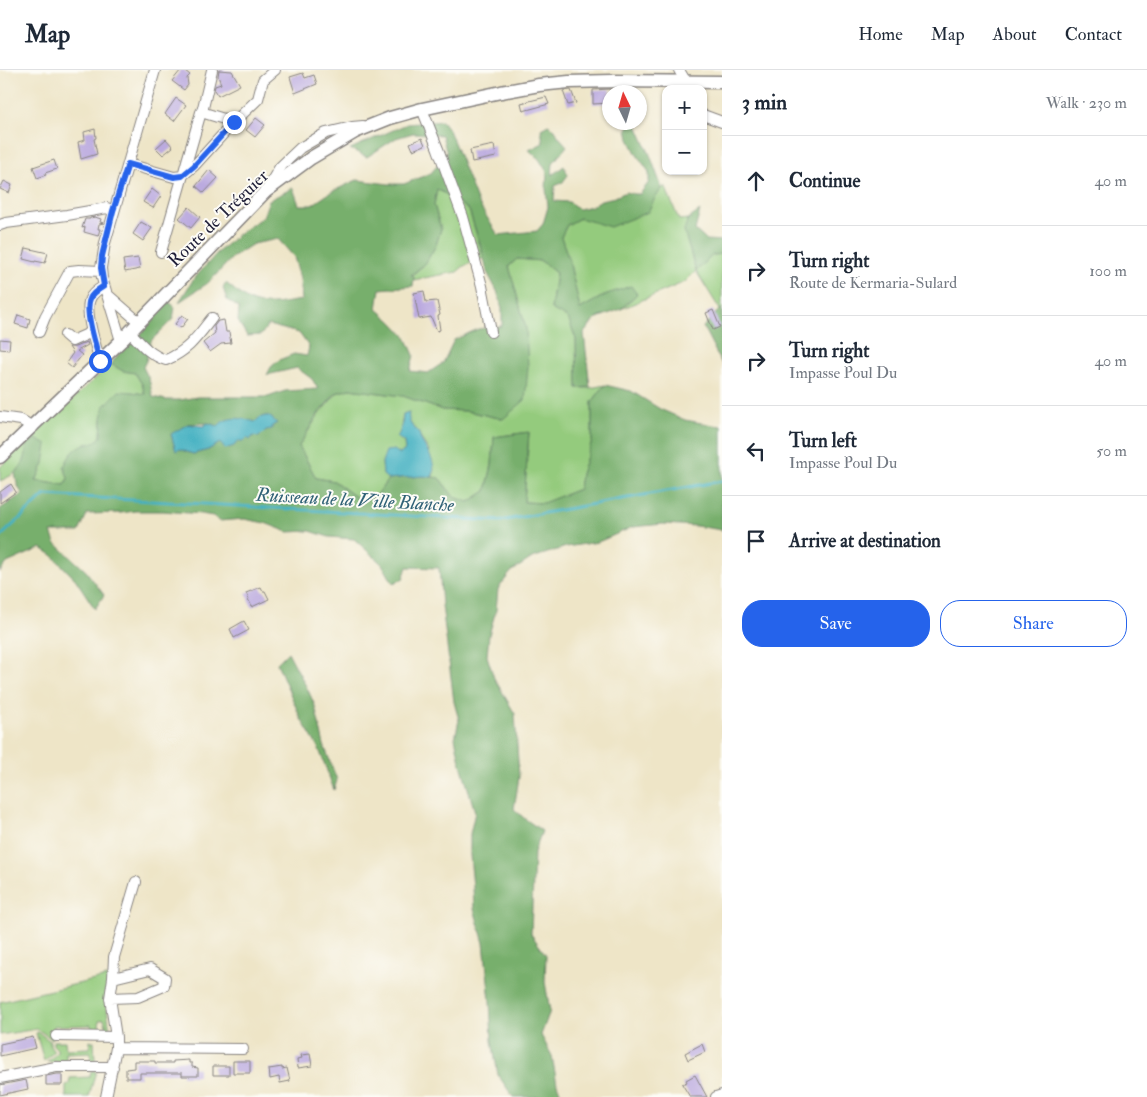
<!DOCTYPE html>
<html lang="en">
<head>
<meta charset="utf-8">
<style>
	:root { --surface:#fff; --page:#f6f6f7; --text:#1f2937; --muted:#747a83; --line:#e0e1e3; --accent:#2563eb }
	body { margin:0; font-family:"IM FELL Double Pica",serif; background:var(--page); color:var(--text) }
	.controls { position:absolute; right:15px; top:15px; display:grid; overflow:hidden; border-radius:10px; box-shadow:0 1px 4px #0004 }
	.controls button { width:45px; height:45px; display:grid; place-items:center; padding:0; border:0; border-bottom:1px solid var(--line); background:var(--surface); color:var(--text); font:25px sans-serif }
	.compass { position:absolute; left:602px; top:15px; width:45px; height:45px; border-radius:50%; background:var(--surface); box-shadow:0 1px 4px #0004; rotate:355deg }
	.stop { position:absolute; width:15px; height:15px; margin:-11px; border:4px solid #2563eb; border-radius:50%; background:#fff }
	.stop.end { background:#2563eb; border-color:#fff; box-shadow:0 1px 5px #0008 }
	.list { margin:0; padding:0; list-style:none }
	h2 { display:flex; justify-content:space-between; align-items:center; height:65px; margin:0; padding:0 20px; font-size:21px }
	h2 small { font-size:16px; font-weight:400; color:var(--muted) }
	.list li { display:grid; grid-template-columns:32px 1fr auto; gap:15px; align-items:center; box-sizing:border-box; height:90px; padding:0 20px; border-top:1px solid var(--line) }
	.list b { display:block; font-size:19px; white-space:nowrap }
	.list p { margin:0; font-size:16px; white-space:nowrap; color:var(--muted) }
	.list em { font-size:16px; font-style:normal; color:var(--muted) }
	.actions { display:flex; gap:10px; padding:15px 20px }
	.actions a { flex:1; padding:11px 0; border:1px solid var(--accent); border-radius:20px; text-align:center; font-size:18px; color:var(--accent) }
	.actions .main { background:var(--accent); color:#fff }
	.icon { flex:none; width:28px; height:28px; fill:none; stroke:currentColor; stroke-width:2; stroke-linecap:round; stroke-linejoin:round }
	.map { position:relative; flex:none; width:722px; height:1027px; overflow:hidden }
	header { display:flex; align-items:center; gap:30px; box-sizing:border-box; height:70px; padding:0 25px; background:var(--surface); border-bottom:1px solid var(--line) }
	header strong { font-size:24px }
	nav { display:flex; gap:28px; margin-inline-start:auto; font-size:18px }
	main { display:flex }
	aside { flex:1; background:var(--surface) }
	.map>svg:first-child { display:block }
	.green { fill:#94cb7d; stroke:#5b765c }
	.forest { fill:#77af6c; stroke:#4c6854; fill-rule:evenodd }
	.water { fill:#43b0c1; stroke:#32697e }
	.lines { fill:none; stroke-linecap:round; stroke-linejoin:round }
	.stream { stroke:#43b0c1; stroke-width:3 }
	.building { fill:#bbaadf }
	.minor-casing { stroke:#888481; stroke-width:12 }
	.major-casing { stroke:#888481; stroke-width:15 }
	.minor { stroke:#fff; stroke-width:10 }
	.major { stroke:#fff; stroke-width:12 }
	.route { stroke:#2563eb; stroke-width:6 }
	.labels { text-anchor:middle; stroke-width:4; stroke-linejoin:round; paint-order:stroke }
	.street-label { font-size:18px; fill:#22223b; stroke:#fdfcf7 }
	.water-label { font-size:19px; font-style:italic; fill:#316277; stroke:#fdfcf7 }
</style>
</head>
<body>
<header>
<strong>Map</strong>
<nav><a>Home</a><a>Map</a><a>About</a><a>Contact</a></nav>
</header>
<main>
<div class="map">
<svg width="722" height="1027" viewBox="0 0 722 1027">
	<rect width="100%" height="100%" fill="#fdfcf7"/>
	<filter id="ink" filterUnits="userSpaceOnUse"><feTurbulence type="fractalNoise" baseFrequency=".02" numOctaves="2"/><feDisplacementMap in="SourceGraphic" scale="10" xChannelSelector="R" yChannelSelector="G"/><feConvolveMatrix kernelMatrix="1 2 1 2 8 2 1 2 1" color-interpolation-filters="sRGB"/></filter>
	<filter id="wash" filterUnits="userSpaceOnUse"><feTurbulence type="fractalNoise" baseFrequency=".0096" numOctaves="4" result="noise"/><feDisplacementMap in="SourceGraphic" scale="20" xChannelSelector="R" yChannelSelector="G"/><feGaussianBlur stdDeviation="1.12" result="paint"/><feColorMatrix in="noise" values="0 0 0 0 0 0 0 0 0 0 0 0 0 0 0 0 0 1.4 0 .05"/><feComposite in="paint" operator="in"/></filter>
	<g filter="url(#wash)">
		<rect width="100%" height="100%" fill="#eee5c7"/>
		<path class="green" d="M665,116L679,150L688,149L684,161L696,201L713,185L722,184V243L696,201L685,212L621,239L637,224H607L580,239L569,190L561,167L567,155L580,148L647,142C652,133 657,122 665,116Z
			M437,119L444,123L469,140L484,188L464,196L457,202L413,210L411,206L425,194L436,175L441,159L434,135Z
			M517,189L541,191L556,203L551,239L568,247L576,269L577,318H590L605,315L592,332V371L581,404L579,419L544,433L524,432L529,362L494,367L492,395L486,421L469,432L454,427L439,408L432,407L434,403L428,379L421,369L418,361L413,357L408,349V342L403,344L400,363L404,372L405,380L400,384L382,392L383,405L388,409L375,428L360,430L334,411L316,408L299,376L319,344L337,323L349,319L403,326L442,340L467,341L503,349L526,259L509,196Z
			M111,294L123,301L135,303L142,314L145,325L132,322L102,349L101,367L95,373L81,376L65,415L36,411L44,393L27,385C20,400 16,404 0,411V397L32,366Z
			M107,907L108,913L106,931L110,962H108L104,949L99,950L100,962H92L91,955L54,956L52,969L37,959L0,965V932Z
			M38,962L50,971V976L54,982L44,991L36,963Z
			M53,971H65L66,979L90,978V971H94L95,990L91,991L90,982L66,983V991L47,992L57,983V979L53,975Z
			M91,1001H96L89,1027H66V1015L69,1014L70,1008L90,1007Z"/>
		<path class="forest" d="M442,51L449,60L478,133L498,165L537,161L543,154L548,137L546,119L547,102L539,89L529,80L543,73L541,59L548,55L555,59L558,66L567,76L553,93L552,105L564,96L568,105L562,113L555,116L554,131L569,132L579,139L592,136L601,130L615,127L626,122L634,124H640L649,112V102L637,85L629,69L627,59L631,53H636L650,85L662,118L654,130L648,142L610,157L580,148L567,155L561,167L569,190L580,239L607,224L631,216L637,224L621,239L595,249L584,263L590,317L577,318L576,269L568,248L551,239L556,203L541,191L517,189L509,196L526,259L528,297L525,330L503,349L467,341L442,340L403,326L349,319L336,323L318,344L299,376L316,408L334,411L360,430L375,428L388,409L423,406L439,408L454,427L469,432L486,421L492,395L494,367L529,362L524,432L543,433L579,419L581,404L592,371V332L605,315L631,321L660,339L685,350L713,355L722,356V460L696,456L663,454L633,457L598,472L566,477L532,488L511,502L498,519L496,540L489,565L487,586L494,608L515,644L519,707L514,739L524,748L542,761L534,782L531,864L546,885L545,912L550,941L541,965L552,986L557,1014L562,1027H513L498,1005L492,971L490,931L484,873L474,839L473,817L470,785V764L475,742L460,691L455,668L459,650L454,632L449,592L442,535L439,498L407,497L403,509L393,513L382,494L354,469L329,467L310,461L288,462L265,453L244,449L219,451L213,446L201,444L163,441H135L121,443L87,444L79,462H51L55,473L86,501L104,525L95,539L76,510L52,485L41,478L7,493L0,502V439L22,424L17,414L15,404C24,394 27,387 26,374L36,369L47,375L44,393L36,411L65,415L68,408L64,397C68,388 73,379 83,375C92,372 93,374 101,367L102,349L104,336L119,321L132,322L145,324L142,314L135,303L123,301L111,294L123,278L141,264L147,256L169,232L175,237L173,249L151,271L146,291L143,297L149,309L153,327L166,330H180L197,327H268L285,321L318,319L312,309L297,298L267,305L271,297L279,290L294,284L307,286L309,277L299,263L268,255L261,265L247,266L238,251L239,238L227,230L223,218L226,213C235,220 243,228 253,232C267,237 287,232 302,230L300,209L294,187L278,169L253,174L233,187L208,213L179,232L193,210L218,182L241,162L263,147L269,130L293,118L299,135H312L331,122L357,110L389,114H404L431,103L447,84L442,65L413,63L396,68L367,87L350,79L407,54ZM437,119L444,123L469,140L482,180L487,202L497,221L502,238V256L478,259L454,270L443,293L428,303L410,301L414,285L406,267L391,251L377,239L380,219L413,216L414,207L411,205L425,194L436,175L441,159L434,135ZM265,346H269L277,353L266,360L259,367L253,366L238,371L220,373L208,380L193,384L179,379L176,380L171,365L188,354L208,353L218,356L248,350L256,352L259,348Z
			M700,141L695,160L706,170L722,171V184L713,185L696,201L684,161L688,149Z
			M720,239L722,243V294L703,257Z
			M288,582L308,620L315,636L324,675L337,710L334,720L319,679L301,649L277,593Z"/>
		<path class="water" d="M409,342C408,348 409,352 413,357C416,361 416,357 418,362C420,365 420,367 421,370C427,381 438,394 432,407L423,406L388,409L383,405L382,392L386,381L394,380L400,384L405,380L404,372L397,367C401,362 403,351 403,344Z
			M265,346H269L277,353L272,356V359L266,360L259,367L253,366L250,370L247,368L244,371H238L234,376L225,379L220,373L208,380L193,384L179,379L176,381L171,364L188,354L203,356L208,353L218,356C227,345 243,348 255,352L259,348Z"/>
		<g class="lines">
			<path class="stream" d="M0,467L45,425L500,451L722,411"/>
		</g>
		<g id="blocks">
			<path class="building" d="M181,0H184L190,5L187,8L188,15L184,20L172,11Z
				M219,0L232,1L240,15L218,26L214,20L215,16L221,14L218,6Z
				M303,3L305,8L314,5L317,14L295,23L290,7Z
				M610,19V33L593,34V20Z
				M571,20L576,33L568,35L563,21Z
				M546,27L549,34L523,41L521,33Z
				M176,28L186,35L174,51L165,44Z
				M256,48L265,55L255,67L246,60Z
				M95,59L96,68L94,69L97,84L81,89L78,72L85,70L84,62Z
				M422,68L425,75L413,80L410,73Z
				M166,69L173,77L163,85L156,78Z
				M494,75L496,87L472,92L470,80Z
				M54,90L57,99L45,103L46,105L37,108L33,97Z
				M209,100L218,108L204,123L196,116Z
				M4,111L12,115L9,123L0,119Z
				M152,119L161,126L153,138L143,132Z
				M189,137L200,147L191,158L179,148Z
				M95,147L101,149L100,152L104,153L99,154L98,159H100L98,166L84,162L85,157L82,158L85,149H90V148Z
				M141,152L152,158L143,171L133,164Z
				M26,178L48,183L45,193L35,191V192L23,189Z
				M138,188L140,199L125,202L123,190Z
				M424,221L426,232L437,231L440,245L438,246L440,260L437,261L431,247L419,249L414,223Z
				M713,240L720,257L713,260L706,243Z
				M18,245L30,249L28,258L15,254Z
				M182,245L188,249L181,258L175,254Z
				M224,250L226,262H229L231,273L221,274L210,282L203,273L215,263L214,256L218,251Z
				M0,269L10,270L9,280L0,279Z
				M87,272L88,275L77,281L82,285L72,298L66,293L73,283L69,277H75Z
				M11,414L16,422L0,433V422Z
				M261,517L263,521H265L269,529L252,537L248,529H249L246,523Z
				M244,551L249,560L234,568L230,559Z
				M33,967L36,978L0,986V974Z
				M702,974L705,982L688,990L685,983Z
				M310,984L312,996L298,998L297,989L302,988L301,985Z
				M189,990V993H192V997L198,998V1006H182V1003H140V1008H126V999L134,998V991H155V993H173V991Z
				M233,991H250V1003H233Z
				M213,996H229V1005H213Z
				M282,997V999L287,998L290,1011L280,1013L279,1007L270,1009L269,999Z
				M57,1004H62V1015H46V1006Z
				M695,1005L707,1027H690L682,1014L687,1012L686,1010Z
				M26,1010L28,1019L0,1025V1015Z"/>
		</g>
	</g>
	<g filter="url(#ink)">
		<use href="#blocks" fill-opacity="0" stroke="#888481" stroke-width="1"/>
		<g class="lines">
			<g class="minor-casing">
				<path id="minor" d="M679,0L686,12
					M422,39L438,79L463,147L482,216L491,262
					M202,42L212,0
					M703,45L722,52
					M234,52L258,29L263,10L275,0
					M128,94L174,107L182,106L194,96L234,52L201,42L161,182
					M267,119L280,97L300,78L326,63L352,57L363,56
					M0,155L6,153L67,145L107,138L113,141
					M108,225L139,252
					M39,262L45,247L70,201L79,200L101,201
					M130,262C141,274 150,285 166,290C189,280 197,267 212,248
					M65,265L72,271L92,262
					M121,271L102,208L101,198L105,173L155,0
					M100,291C96,277 84,241 90,229C92,223 99,219 104,216
					M0,347L21,350L33,357
					M110,928L138,927L164,916L165,908L150,899L113,908
					M56,966L116,967
					M116,978L243,979
					M0,1008L56,997H113
					M106,1027L116,978V967L110,928L113,908L114,887L136,812
					M716,1027L722,1025"/>
			</g>
			<g class="major-casing">
				<path id="major" d="M0,387L121,271L265,122L311,88L355,62L390,48L422,39L501,22L539,15L569,12L613,11L722,12"/>
			</g>
			<use href="#minor" class="minor"/>
			<use href="#major" class="major"/>
		</g>
	</g>
	<g class="lines" filter="url(#ink)">
		<path class="route" d="M100,291C96,277 84,241 90,229C92,223 99,219 104,216L101,198L102,186L113,141L128,94L174,107L182,106L194,96L234,52"/>
	</g>
	<g class="labels">
		<g class="street-label">
			<text transform="translate(218 148) rotate(-44)" y="6">Route de Tréguier</text>
		</g>
		<g class="water-label">
			<text transform="translate(355 429) rotate(3)" y="7">Ruisseau de la Ville Blanche</text>
		</g>
	</g>
</svg>
<div class="controls">
<button>+</button>
<button>−</button>
</div>
<svg class="compass" viewBox="-18 -18 36 36"><path d="M0-13l5 13h-10z" fill="#e53935"/><path d="M0 13l5-13h-10z" fill="#747a83"/></svg>
<div class="stop" style="left:100px;top:291px"></div>
<div class="stop end" style="left:234px;top:52px"></div>
</div>
<aside>
<h2>3 min<small>Walk · 230 m</small></h2>
<ul class="list">
<li><svg class="icon" aria-label="ahead" viewBox="0 0 24 24"><path d="M12 20V5M6 11l6-6 6 6"/></svg><div><b>Continue</b></div><em>40 m</em></li>
<li><svg class="icon" aria-label="right" viewBox="0 0 24 24"><path d="M7 20v-9h11M14 6l5 5-5 5"/></svg><div><b>Turn right</b><p>Route de Kermaria-Sulard</p></div><em>100 m</em></li>
<li><svg class="icon" aria-label="right" viewBox="0 0 24 24"><path d="M7 20v-9h11M14 6l5 5-5 5"/></svg><div><b>Turn right</b><p>Impasse Poul Du</p></div><em>40 m</em></li>
<li><svg class="icon" aria-label="left" viewBox="0 0 24 24"><path d="M17 20v-9H6M10 6l-5 5 5 5"/></svg><div><b>Turn left</b><p>Impasse Poul Du</p></div><em>50 m</em></li>
<li><svg class="icon" aria-label="arrive" viewBox="0 0 24 24"><path d="M6 21V4h12l-3 4 3 4H6"/></svg><div><b>Arrive at destination</b></div></li>
</ul>
<div class="actions"><a class="main">Save</a><a>Share</a></div>
</aside>
</main>
</body>
</html>
